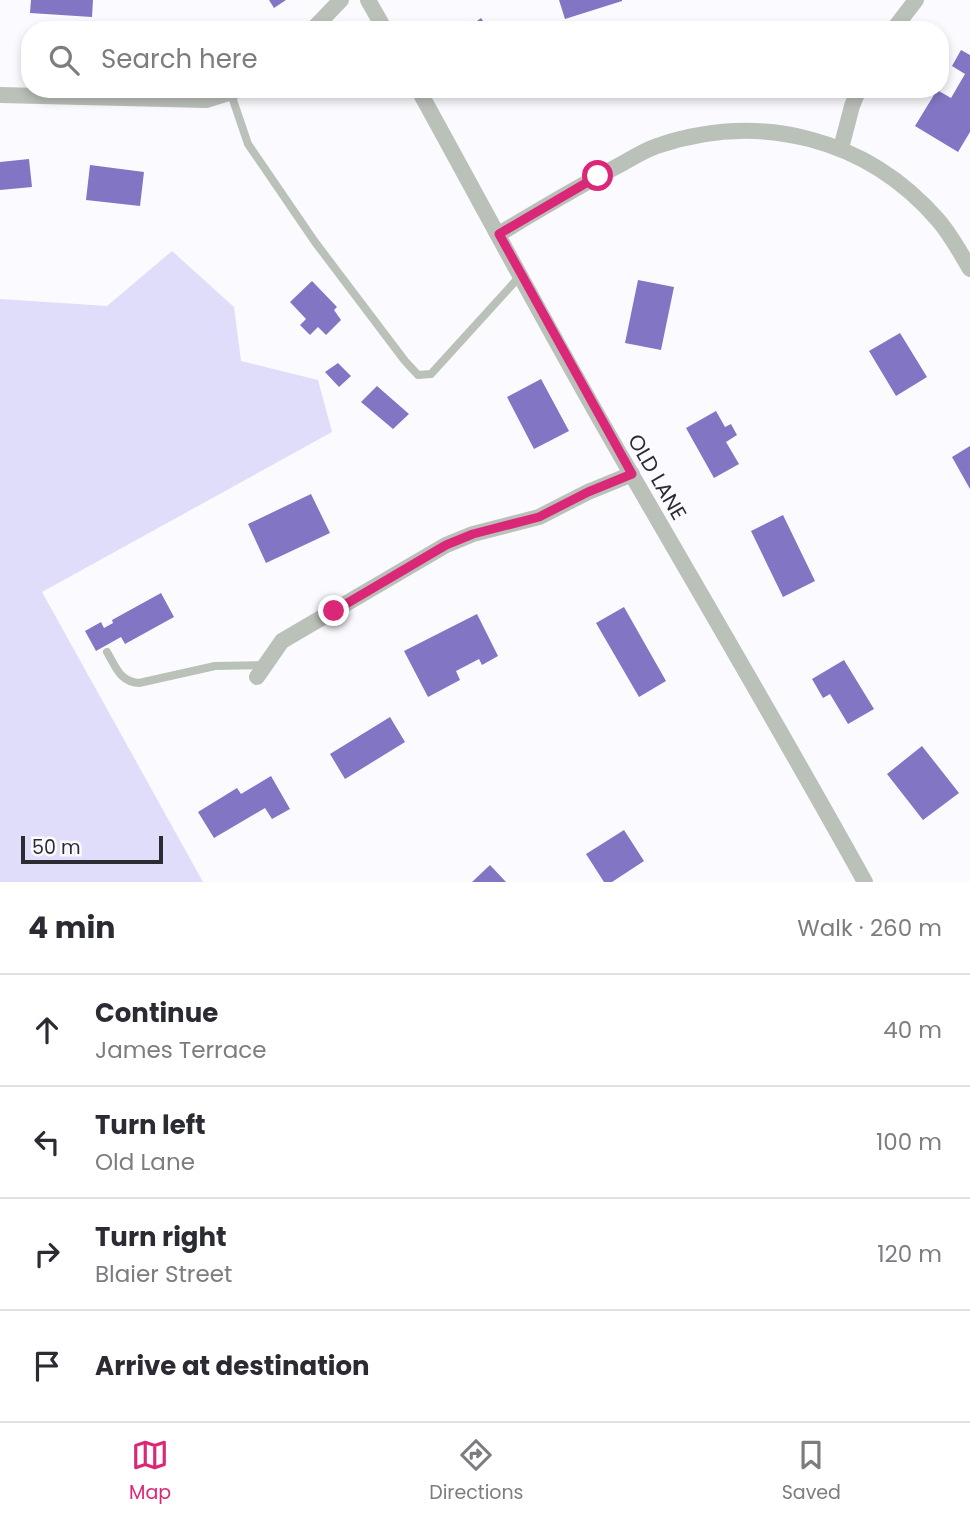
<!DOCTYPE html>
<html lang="en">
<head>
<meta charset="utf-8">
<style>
	:root { --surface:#fff; --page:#f7f7f7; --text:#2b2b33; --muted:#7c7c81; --line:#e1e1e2; --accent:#db2777 }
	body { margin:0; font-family:Poppins,sans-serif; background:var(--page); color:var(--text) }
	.scale { position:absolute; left:21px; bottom:18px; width:142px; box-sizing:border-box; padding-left:7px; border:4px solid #2c2b33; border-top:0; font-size:19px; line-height:24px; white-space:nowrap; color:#2c2b33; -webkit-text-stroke:5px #fbfaff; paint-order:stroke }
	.stop { position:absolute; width:21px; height:21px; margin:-16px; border:5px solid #db2777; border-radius:50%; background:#fff }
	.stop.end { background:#db2777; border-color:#fff; box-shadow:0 2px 7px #0008 }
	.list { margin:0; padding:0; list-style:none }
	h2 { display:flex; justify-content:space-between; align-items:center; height:91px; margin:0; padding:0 28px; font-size:30px }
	h2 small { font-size:23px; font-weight:400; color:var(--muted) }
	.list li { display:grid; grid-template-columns:46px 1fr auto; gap:21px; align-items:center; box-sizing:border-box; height:112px; padding:0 28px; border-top:2px solid var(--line) }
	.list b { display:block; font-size:26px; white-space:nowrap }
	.list p { margin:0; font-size:23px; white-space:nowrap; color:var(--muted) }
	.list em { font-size:23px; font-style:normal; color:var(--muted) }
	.icon { flex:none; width:38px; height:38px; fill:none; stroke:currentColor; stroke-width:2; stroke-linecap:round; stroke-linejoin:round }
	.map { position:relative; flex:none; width:970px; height:882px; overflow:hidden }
	.search { position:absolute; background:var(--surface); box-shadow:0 4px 10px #0003; left:21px; right:21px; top:21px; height:77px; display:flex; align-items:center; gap:18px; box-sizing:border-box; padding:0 24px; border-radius:28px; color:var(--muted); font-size:26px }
	.sheet { height:539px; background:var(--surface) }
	nav { display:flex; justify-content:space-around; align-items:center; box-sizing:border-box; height:98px; border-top:2px solid var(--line); background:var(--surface); font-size:19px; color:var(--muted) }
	nav a { display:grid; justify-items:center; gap:4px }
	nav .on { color:var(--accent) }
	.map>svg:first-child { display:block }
	.green { fill:#dfddf9 }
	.building { fill:#8275c4 }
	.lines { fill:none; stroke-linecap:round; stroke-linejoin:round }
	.lane { stroke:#bac1b9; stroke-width:8 }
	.street { stroke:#bac1b9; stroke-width:16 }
	.route { stroke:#db2777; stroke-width:9 }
	.labels { text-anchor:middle; stroke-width:5; stroke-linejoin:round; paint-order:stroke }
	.street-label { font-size:21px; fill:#2c2b33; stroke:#fbfaff }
</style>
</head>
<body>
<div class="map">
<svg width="970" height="882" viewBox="0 0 970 882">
	<rect width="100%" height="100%" fill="#fbfaff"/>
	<path class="green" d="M172,251L234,307L241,361L318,380L332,432L42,592L203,882H0V299L107,306Z"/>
	<path class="building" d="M31,0H93L92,17L30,13Z
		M269,0H286L274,8Z
		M559,0H622V1L565,19Z
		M481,18L489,30H465Z
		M766,24L767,30H711V28Z
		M961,50L970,55V132L958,152L915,126L937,90L951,98L965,74L952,66Z
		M29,159L32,187L0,190V162Z
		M90,165L144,172L140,206L86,200Z
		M638,280L674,287L661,350L625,343Z
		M312,281L337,307L334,310L341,320L326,335L318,327L310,335L300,325L306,319L290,302Z
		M900,333L927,377L896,396L869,351Z
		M338,363L351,376L339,387L325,372Z
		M541,379L569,431L534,449L507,397Z
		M377,386L409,414L393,429L361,402Z
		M716,411L725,427L731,424L737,435L726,442L739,464L714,478L686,428Z
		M970,446V489L952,457Z
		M311,494L330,533L266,563L248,524Z
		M783,515L815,581L783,597L751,531Z
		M161,593L174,617L125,644L121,637L96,651L85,631L101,622L104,628L113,623L112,620Z
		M624,607L666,681L639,697L596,623Z
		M477,614L498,656L482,665L479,659L456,671L460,680L428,697L404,651Z
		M844,660L874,709L848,724L830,694L823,698L812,679Z
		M390,717L405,742L345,779L330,754Z
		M922,746L959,793L923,820L887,774Z
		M271,776L290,809L272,819L265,808L214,838L198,812L237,788L241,794Z
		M624,830L644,861L612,882H604L586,854Z
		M490,865L506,882H472Z"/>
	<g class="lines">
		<path class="lane" d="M231,94L248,144L315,242L405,361L418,375L431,374L521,275
			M107,652C116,667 120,682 139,683L215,666L265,665"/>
		<path class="street" d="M368,0L385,30
			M312,30L341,0
			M893,30L916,0
			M418,89C482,205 544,322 610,437C695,585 782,732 865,882
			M0,95L206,100L241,89
			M841,148L852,106L859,89
			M499,234C537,211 575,188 614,168C628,161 642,151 657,146C760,111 867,138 938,220C951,235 960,252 970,269
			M257,677L282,641L446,545L473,534L539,517L588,492L632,474"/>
	</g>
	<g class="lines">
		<path class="route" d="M334,611L446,545L473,534L539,517L588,492L632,474L499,234L598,176"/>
	</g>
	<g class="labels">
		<g class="street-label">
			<text transform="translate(657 477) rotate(60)" y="7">OLD LANE</text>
		</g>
	</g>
</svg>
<div class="scale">50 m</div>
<div class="stop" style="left:598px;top:176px"></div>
<div class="stop end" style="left:334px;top:611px"></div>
<div class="search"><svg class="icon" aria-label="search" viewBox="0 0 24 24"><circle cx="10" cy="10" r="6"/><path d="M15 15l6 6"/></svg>Search here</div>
</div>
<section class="sheet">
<h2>4 min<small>Walk · 260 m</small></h2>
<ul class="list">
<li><svg class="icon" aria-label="ahead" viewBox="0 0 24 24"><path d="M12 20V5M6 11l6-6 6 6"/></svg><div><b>Continue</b><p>James Terrace</p></div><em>40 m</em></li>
<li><svg class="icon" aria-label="left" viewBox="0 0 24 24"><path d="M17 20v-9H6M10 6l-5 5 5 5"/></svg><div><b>Turn left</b><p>Old Lane</p></div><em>100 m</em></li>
<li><svg class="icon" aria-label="right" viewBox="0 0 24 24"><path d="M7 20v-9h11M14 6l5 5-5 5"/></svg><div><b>Turn right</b><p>Blaier Street</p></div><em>120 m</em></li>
<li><svg class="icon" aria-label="arrive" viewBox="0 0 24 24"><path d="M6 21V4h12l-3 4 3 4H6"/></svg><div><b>Arrive at destination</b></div></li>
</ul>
</section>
<nav>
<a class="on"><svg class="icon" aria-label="map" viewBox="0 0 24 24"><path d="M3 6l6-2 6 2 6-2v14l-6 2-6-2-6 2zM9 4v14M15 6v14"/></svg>Map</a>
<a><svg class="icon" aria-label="directions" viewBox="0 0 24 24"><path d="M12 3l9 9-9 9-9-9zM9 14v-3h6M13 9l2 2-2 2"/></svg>Directions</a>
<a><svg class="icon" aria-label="saved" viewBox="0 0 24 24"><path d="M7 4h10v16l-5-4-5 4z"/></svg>Saved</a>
</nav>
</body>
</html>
